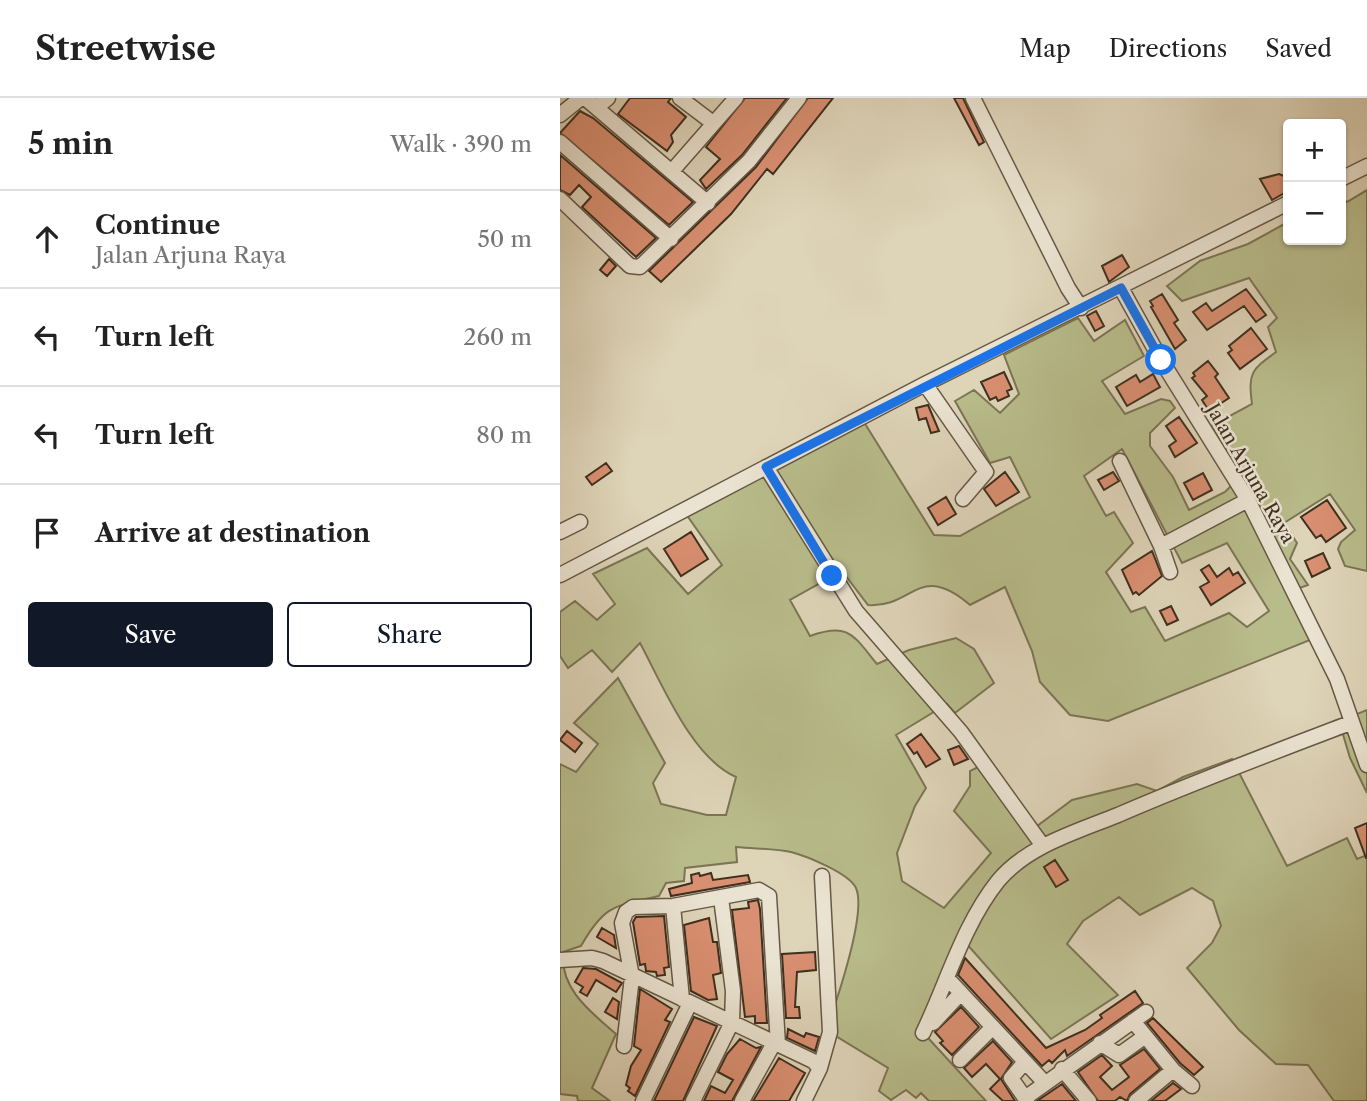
<!DOCTYPE html>
<html lang="en">
<head>
<meta charset="utf-8">
<style>
	:root { --surface:#fff; --page:#f6f6f6; --text:#222; --muted:#767676; --line:#e0e0e0; --accent:#111827 }
	body { margin:0; font-family:"Libre Caslon Text",serif; background:var(--page); color:var(--text) }
	.controls { position:absolute; right:21px; top:21px; display:grid; overflow:hidden; border-radius:7px; box-shadow:0 2px 5px #0004 }
	.controls button { width:63px; height:63px; display:grid; place-items:center; padding:0; border:0; border-bottom:2px solid var(--line); background:var(--surface); color:var(--text); font:35px sans-serif }
	.stop { position:absolute; width:21px; height:21px; margin:-16px; border:5px solid #1a73e8; border-radius:50%; background:#fff }
	.stop.end { background:#1a73e8; border-color:#fff; box-shadow:0 2px 7px #0008 }
	.list { margin:0; padding:0; list-style:none }
	h2 { display:flex; justify-content:space-between; align-items:center; height:91px; margin:0; padding:0 28px; font-size:30px }
	h2 small { font-size:23px; font-weight:400; color:var(--muted) }
	.list li { display:grid; grid-template-columns:46px 1fr auto; gap:21px; align-items:center; box-sizing:border-box; height:98px; padding:0 28px; border-top:2px solid var(--line) }
	.list b { display:block; font-size:26px; white-space:nowrap }
	.list p { margin:0; font-size:23px; white-space:nowrap; color:var(--muted) }
	.list em { font-size:23px; font-style:normal; color:var(--muted) }
	.actions { display:flex; gap:14px; padding:21px 28px }
	.actions a { flex:1; padding:16px 0; border:2px solid var(--accent); border-radius:7px; text-align:center; font-size:24px; color:var(--accent) }
	.actions .main { background:var(--accent); color:#fff }
	.icon { flex:none; width:38px; height:38px; fill:none; stroke:currentColor; stroke-width:2; stroke-linecap:round; stroke-linejoin:round }
	.map { position:relative; flex:none; width:807px; height:1003px; overflow:hidden }
	header { display:flex; align-items:center; gap:42px; box-sizing:border-box; height:98px; padding:0 35px; background:var(--surface); border-bottom:2px solid var(--line) }
	header strong { font-size:33px }
	nav { display:flex; gap:38px; margin-inline-start:auto; font-size:24px }
	main { display:flex }
	aside { flex:1; background:var(--surface) }
	.map>svg:first-child { display:block }
	.green { fill:#b8bb8a; stroke:#7b7554; stroke-width:2; fill-rule:evenodd }
	.building { fill:#d98f71; stroke:#3e2f1f; stroke-width:2 }
	.lines { fill:none; stroke-linecap:round; stroke-linejoin:round }
	.minor-casing { stroke:#665845; stroke-width:17 }
	.minor { stroke:#eae3d1; stroke-width:14 }
	.route { stroke:#1a73e8; stroke-width:9 }
	.labels { text-anchor:middle; stroke-width:5; stroke-linejoin:round; paint-order:stroke }
	.street-label { font-size:19px; fill:#3e2f1f; stroke:#eae3d1 }
</style>
</head>
<body>
<header>
<strong>Streetwise</strong>
<nav><a>Map</a><a>Directions</a><a>Saved</a></nav>
</header>
<main>
<aside>
<h2>5 min<small>Walk · 390 m</small></h2>
<ul class="list">
<li><svg class="icon" aria-label="ahead" viewBox="0 0 24 24"><path d="M12 20V5M6 11l6-6 6 6"/></svg><div><b>Continue</b><p>Jalan Arjuna Raya</p></div><em>50 m</em></li>
<li><svg class="icon" aria-label="left" viewBox="0 0 24 24"><path d="M17 20v-9H6M10 6l-5 5 5 5"/></svg><div><b>Turn left</b></div><em>260 m</em></li>
<li><svg class="icon" aria-label="left" viewBox="0 0 24 24"><path d="M17 20v-9H6M10 6l-5 5 5 5"/></svg><div><b>Turn left</b></div><em>80 m</em></li>
<li><svg class="icon" aria-label="arrive" viewBox="0 0 24 24"><path d="M6 21V4h12l-3 4 3 4H6"/></svg><div><b>Arrive at destination</b></div></li>
</ul>
<div class="actions"><a class="main">Save</a><a>Share</a></div>
</aside>
<div class="map">
<svg width="807" height="1003" viewBox="0 0 807 1003">
	<rect width="100%" height="100%" fill="#ded4b8"/>
	<filter id="stains"><feTurbulence type="fractalNoise" baseFrequency=".00286" numOctaves="4"/><feColorMatrix values="0 0 0 0 .2 0 0 0 0 .09 0 0 0 0 .02 0 0 0 .5 -.17"/></filter>
	<radialGradient id="worn" r=".72"><stop offset=".6" stop-color="#630" stop-opacity="0"/><stop offset="1" stop-color="#630" stop-opacity=".3"/></radialGradient>
	<path class="green" d="M807,92V473L785,468L778,451L781,444L795,432L770,396L724,425L737,445L730,461L748,487L728,494L750,542L548,623L510,617L480,584L472,553L445,489L410,507C358,463 354,510 308,507L282,473L230,502L250,538C289,524 293,537 317,566L349,552L396,540L414,551L434,585L395,615L387,606L336,637L366,690L355,708L337,755L342,783L384,810L431,755L394,713L410,688V673L420,668L469,734L512,702L577,686L597,693L623,679L672,661L727,768L787,740L797,761L807,757V1003H774L748,967L716,966L679,932L627,870L652,845L661,828L653,803L632,790L580,817L559,799L523,823L507,846L558,897L491,941L405,844L358,929L426,1003H369L361,995L356,1000L346,992L331,1002L319,993L328,970L266,932C276,905 307,815 296,790C289,775 246,758 231,754C213,750 194,751 176,749L177,764L125,770L124,783L106,785L99,798C55,808 45,806 21,848L3,854C0,892 31,914 56,936L32,990L50,1003H18L17,998L0,996V666L16,674L38,646L14,625L58,580L105,665L93,685L101,706L147,717H166L176,679C132,660 102,586 80,545L52,574L32,552L8,570L0,558V514L15,503L37,522L55,506L33,476L87,450L128,496L162,467L121,409L299,316L374,437L400,438L470,399L450,359L430,365L395,303L414,292L440,315L459,296L444,257L518,220L534,243L565,222L584,258L542,283L565,316L601,301L610,303L615,310L590,335V348L613,379L629,412L665,394L683,376L651,328L692,306C688,275 691,272 716,254L708,229L717,220L689,180L622,203L607,188L640,163L688,146L728,124V142H781V99L787,104ZM562,351L622,465L667,445L709,513L687,529L669,515L605,543L585,509L571,514L546,474L573,445L554,414L546,418L524,378Z
		M807,612V695L790,660L779,623Z"/>
	<path class="building" d="M70,0H111L108,4L126,19L111,37L113,44L107,53L58,16Z
		M185,0H227L182,57L146,91L140,82L160,61L146,49Z
		M248,0H273L213,76L207,71L171,116L101,184L89,173L196,69Z
		M394,0H403L424,44L419,47Z
		M20,13L33,20L133,104L109,127L0,35Z
		M0,57L96,140L76,159L22,109L31,99L19,87L10,97L0,92Z
		M719,76L724,78L728,93L712,102L700,81Z
		M562,157L569,169L549,184L542,168Z
		M49,161L56,168L47,178L40,172Z
		M686,191L706,217L696,224L684,208L647,232L633,214L646,205L652,213Z
		M602,196L618,222L614,225L626,242L615,251L591,209L593,208L590,203Z
		M536,213L544,228L535,233L527,218Z
		M691,230L707,251L680,271L668,255L672,252L669,248Z
		M648,263L658,276L655,279L669,300L649,313L642,302L647,298L632,280L635,278L633,275Z
		M444,274L452,291L447,293L449,298L438,303L436,299L430,302L421,284Z
		M593,276L600,289L567,308L556,289L576,277L580,284Z
		M368,307L379,333L371,335L366,320L359,322L356,310Z
		M619,319L637,345L615,359L609,348L616,343L606,328Z
		M46,365L52,373L32,387L26,379Z
		M445,374L459,394L436,408L424,391Z
		M553,374L559,383L544,392L538,382Z
		M643,375L652,392L633,402L624,385Z
		M386,399L396,416L378,427L368,410Z
		M767,402L786,430L766,444L761,437L756,440L741,419Z
		M131,434L148,461L121,478L104,451Z
		M592,453L602,478L579,497L576,494L573,496L562,472Z
		M763,455L770,470L752,479L745,463Z
		M649,467L657,479L669,470L673,477L678,474L685,485L651,507L640,489L649,484L641,472Z
		M611,508L618,522L607,527L600,513Z
		M7,633L22,645L15,654L0,642Z
		M361,636L380,661L366,669L357,654L354,656L347,646Z
		M399,648L408,661L394,667L388,652Z
		M807,725V760H806L795,730Z
		M495,762L508,782L496,789L484,769Z
		M139,775L140,778L151,775L153,782L188,777L190,784L111,798L109,791L132,785L131,777Z
		M198,802L200,811L207,925H195V918L185,919L172,812L189,810L188,804Z
		M104,818L109,869L104,870L105,877L97,878L96,874L86,873L85,866L80,867L73,824L76,819Z
		M149,820L153,844H157L161,875L153,877L157,901L148,902L131,893L124,827Z
		M42,830L54,837L56,850L37,839Z
		M255,854L256,872L237,874L235,909H239L240,920H226L222,856Z
		M405,860L486,950L525,932L542,920L540,917L575,893L583,905L507,958L505,952L492,965L489,962L482,968L398,877Z
		M23,870L36,871L62,885L56,894L36,882L27,898L20,894L23,889L15,884Z
		M80,891L112,911L105,922L110,924L75,998L68,993L70,990L66,987L71,968L81,952L74,948Z
		M53,900L59,904L57,921L45,914Z
		M401,909L419,929L392,957L380,945L383,943L375,934Z
		M134,919L157,928L123,1003H94Z
		M593,920L643,969L634,977L620,965L587,925Z
		M228,931L244,939L246,935L259,939L255,953L227,940Z
		M180,941L196,950L201,949L172,1003H144L151,988L165,995L173,982L158,974L167,956Z
		M433,943L452,964L441,981L455,1003H443L430,991L440,981L426,966L412,979L404,970Z
		M584,951L600,971L570,996L567,1003L560,999L555,1003H538L518,974L542,957L552,968L540,979L552,992L569,979L560,967Z
		M219,960L245,975L229,1003H193Z
		M613,985L621,991L605,1003H591Z
		M502,986L516,1003H477Z"/>
	<g class="lines">
		<g class="minor-casing">
			<path id="minor" d="M25,0L148,105
				M120,0L153,25
				M413,0L508,190L521,210
				M37,9L48,0
				M0,17L21,0
				M0,44L111,141
				M113,72L176,0
				M781,81L807,68
				M0,101L70,168L80,169L189,63L239,0
				M561,190L601,262L688,402L777,581L807,667
				M365,286L426,374L403,401
				M560,363L601,448
				M206,369L296,513L401,634L483,748
				M0,434L20,424
				M610,474L601,448L688,402
				M0,477L365,286L728,105
				M113,808L122,901
				M0,862L32,860L43,863L253,963L260,970
				M388,881L484,984
				M573,923L613,972L632,988
				M373,925L401,895
				M363,935C387,885 403,827 438,783C467,748 516,734 558,717C634,684 712,655 790,625
				M540,945L559,957L584,939
				M64,948L72,879L62,825L66,814L73,809L113,808L199,792L209,798L218,947
				M400,962L433,929
				M502,971L529,1003
				M465,1000L451,980L465,964
				M83,1003L130,905
				M133,1003L172,924L173,893L161,800
				M182,1003L214,945
				M244,1003L260,970L270,934L262,778
				M467,1003L465,1000L586,914
				M576,1003L613,972"/>
		</g>
		<use href="#minor" class="minor"/>
	</g>
	<g class="lines">
		<path class="route" d="M272,478L206,369L561,190L601,262"/>
	</g>
	<g class="labels">
		<g class="street-label">
			<text transform="translate(691 375) rotate(60)" y="7">Jalan Arjuna Raya</text>
		</g>
	</g>
	<rect width="100%" height="100%" filter="url(#stains)"/>
	<rect width="100%" height="100%" fill="url(#worn)"/>
</svg>
<div class="controls">
<button>+</button>
<button>−</button>
</div>
<div class="stop" style="left:601px;top:262px"></div>
<div class="stop end" style="left:272px;top:478px"></div>
</div>
</main>
</body>
</html>
